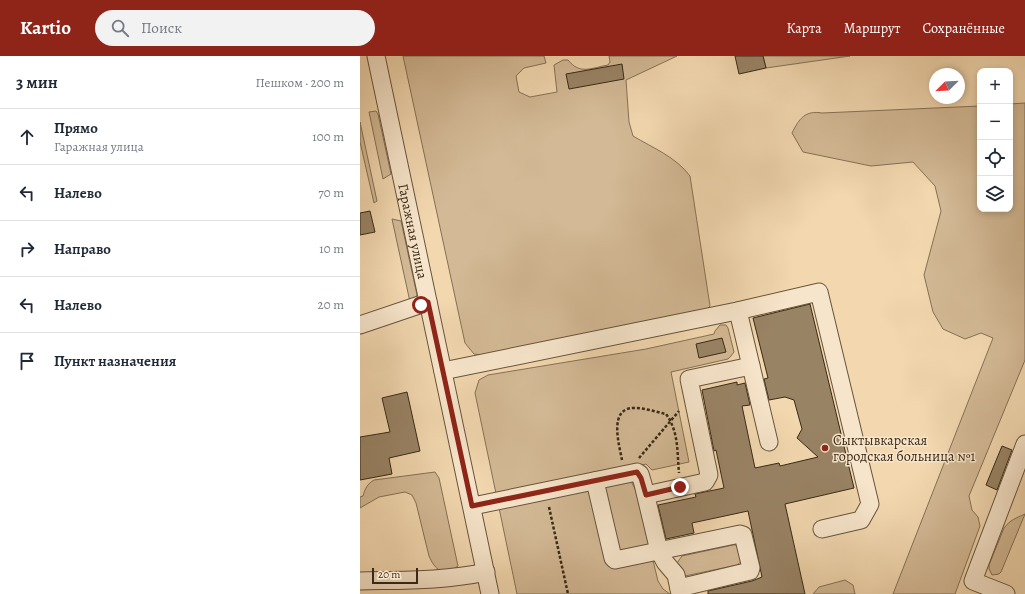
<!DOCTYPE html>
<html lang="ru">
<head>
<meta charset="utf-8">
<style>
	:root { --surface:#fff; --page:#f2f2f3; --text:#1f2937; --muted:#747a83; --line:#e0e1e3; --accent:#8f2418 }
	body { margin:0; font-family:Alegreya,serif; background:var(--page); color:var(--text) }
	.controls { position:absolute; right:12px; top:12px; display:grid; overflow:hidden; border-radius:8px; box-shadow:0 2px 6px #0003 }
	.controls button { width:36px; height:36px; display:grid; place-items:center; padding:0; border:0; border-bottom:1px solid var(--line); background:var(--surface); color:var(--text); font:20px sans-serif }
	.compass { position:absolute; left:569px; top:12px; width:36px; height:36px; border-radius:50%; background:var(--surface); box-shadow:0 2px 6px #0003; rotate:246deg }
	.scale { position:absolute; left:12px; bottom:10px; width:46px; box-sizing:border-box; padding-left:4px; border:2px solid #392915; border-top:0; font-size:11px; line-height:14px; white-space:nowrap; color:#392915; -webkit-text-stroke:3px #f7e5cb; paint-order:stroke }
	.stop { position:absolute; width:12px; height:12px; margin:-9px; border:3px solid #8f2418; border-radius:50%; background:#fff }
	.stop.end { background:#8f2418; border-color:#fff; box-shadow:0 1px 4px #0008 }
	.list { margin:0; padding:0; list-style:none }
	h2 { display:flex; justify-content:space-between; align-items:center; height:52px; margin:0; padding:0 16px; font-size:17px }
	h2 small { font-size:13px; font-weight:400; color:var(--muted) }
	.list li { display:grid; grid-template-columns:26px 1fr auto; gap:12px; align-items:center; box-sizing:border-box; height:56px; padding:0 16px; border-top:1px solid var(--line) }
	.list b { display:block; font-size:15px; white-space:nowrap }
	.list p { margin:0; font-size:13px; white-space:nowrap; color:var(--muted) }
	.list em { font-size:13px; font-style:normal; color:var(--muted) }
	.icon { flex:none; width:22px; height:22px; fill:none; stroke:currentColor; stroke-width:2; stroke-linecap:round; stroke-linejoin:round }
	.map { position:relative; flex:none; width:665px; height:538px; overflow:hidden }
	header { display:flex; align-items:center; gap:24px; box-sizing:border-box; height:56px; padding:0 20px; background:var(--accent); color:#fff }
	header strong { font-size:19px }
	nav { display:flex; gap:22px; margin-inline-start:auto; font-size:14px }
	.search { width:280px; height:36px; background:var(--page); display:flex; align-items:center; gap:10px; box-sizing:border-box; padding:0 14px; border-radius:22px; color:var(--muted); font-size:15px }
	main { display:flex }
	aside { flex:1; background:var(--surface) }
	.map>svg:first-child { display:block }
	.green { fill:#d3b995; stroke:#867155 }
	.building { fill:#998365; stroke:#392915 }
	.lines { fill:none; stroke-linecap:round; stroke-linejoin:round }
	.minor-casing { stroke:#67543c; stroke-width:19 }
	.path { stroke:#392915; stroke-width:2.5; stroke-dasharray:3 2; stroke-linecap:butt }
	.minor { stroke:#f7e5cb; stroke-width:17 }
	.route { stroke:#8f2418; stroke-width:5 }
	.poi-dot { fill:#8f2418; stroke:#f7e5cb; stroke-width:1.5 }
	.labels { text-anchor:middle; stroke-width:3; stroke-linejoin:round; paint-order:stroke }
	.street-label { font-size:14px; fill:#392915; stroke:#f7e5cb }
	.poi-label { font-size:14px; fill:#392915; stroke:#f7e5cb; text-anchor:start }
</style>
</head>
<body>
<header>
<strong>Kartio</strong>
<div class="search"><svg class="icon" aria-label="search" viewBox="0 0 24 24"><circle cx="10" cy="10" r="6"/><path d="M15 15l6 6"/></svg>Поиск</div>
<nav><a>Карта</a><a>Маршрут</a><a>Сохранённые</a></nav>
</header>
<main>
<aside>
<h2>3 мин<small>Пешком · 200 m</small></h2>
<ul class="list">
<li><svg class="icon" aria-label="ahead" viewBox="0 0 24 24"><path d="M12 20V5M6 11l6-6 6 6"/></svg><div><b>Прямо</b><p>Гаражная улица</p></div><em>100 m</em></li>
<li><svg class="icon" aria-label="left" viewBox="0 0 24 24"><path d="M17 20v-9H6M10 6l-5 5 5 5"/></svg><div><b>Налево</b></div><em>70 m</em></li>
<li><svg class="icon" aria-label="right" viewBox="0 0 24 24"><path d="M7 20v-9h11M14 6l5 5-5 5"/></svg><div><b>Направо</b></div><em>10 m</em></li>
<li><svg class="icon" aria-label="left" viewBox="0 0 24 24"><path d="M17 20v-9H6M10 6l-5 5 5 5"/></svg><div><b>Налево</b></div><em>20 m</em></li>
<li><svg class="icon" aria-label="arrive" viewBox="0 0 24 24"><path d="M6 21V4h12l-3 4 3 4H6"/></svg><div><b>Пункт назначения</b></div></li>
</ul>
</aside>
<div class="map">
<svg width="665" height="538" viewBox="0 0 665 538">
	<rect width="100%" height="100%" fill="#f2d7af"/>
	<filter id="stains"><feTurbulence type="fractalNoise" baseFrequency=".005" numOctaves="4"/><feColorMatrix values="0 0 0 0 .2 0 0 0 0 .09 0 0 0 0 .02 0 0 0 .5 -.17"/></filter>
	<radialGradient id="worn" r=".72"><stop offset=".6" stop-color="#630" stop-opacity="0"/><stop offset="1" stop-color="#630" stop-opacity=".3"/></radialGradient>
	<path class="green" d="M43,0H184L186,7L164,12L156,20L159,36L170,41L197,36L194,9L203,4H208C220,19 231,12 248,9L250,6L249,0H317L266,24L269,66L273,80C293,92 316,101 330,120L350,250L346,255L122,299L114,298L105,287Z
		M403,0H490L406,12Z
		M665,47V304L609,440L612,454L618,461L620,470L595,538H533L633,282L621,277L605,283L583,273L573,256L564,219L581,155L575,130L553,106L511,110L443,96L432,77C439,63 445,54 462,57L620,50V153H650V48Z
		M16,55L18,58L31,118L23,123L9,56Z
		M0,66L17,145L14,147L0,86Z
		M32,163L41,165L57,239L55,243L50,246Z
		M360,269H366L368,272L374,296L371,300L368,303L311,316L329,406L292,414L286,408L278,410L272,427L276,435L298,525L303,533L310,538H157L115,337L119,324L128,319L286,293L354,278L355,275Z
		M75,416L79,422L98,510C83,521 75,514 69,500L56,447L52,439L45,436L19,441L0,452V441L3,440C5,433 7,428 14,424Z
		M665,458L641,516L639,518L632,519L629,513V509L644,472C650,464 656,462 665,458Z
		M373,489H378L382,505L377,509L325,520L319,517L317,507L322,500Z
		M485,524L493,529L495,538H453L459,531Z"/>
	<path class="building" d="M375,0H403L406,12L379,18Z
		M262,8L264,23L209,33L206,18Z
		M10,155L15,176L0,179V157Z
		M450,248L494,432L425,448L445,538H348V535L392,525L402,521L388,455L332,467L334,477L306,483L298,449L336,441L335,438L364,432L356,394L354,395L342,334L377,326V329L385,327L390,349L382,350L395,412L419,407L420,410L458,401L437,382L442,373L434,344L425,341L409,344L404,323L408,322L393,262Z
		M362,282L366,296L339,302L336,288Z
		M47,336L60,395L29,402L32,418L0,424V381L30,376L22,342Z
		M642,390L652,394L637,434L626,429Z"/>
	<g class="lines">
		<g class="minor-casing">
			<g id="minor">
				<path id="s1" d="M16,0L130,538"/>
				<path d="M378,255L409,386"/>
				<path d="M0,269L68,246"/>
				<path d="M83,315L377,255L459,236L510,448L501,464L462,473"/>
				<path d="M235,425L253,502L255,504L380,478L383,479L391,512L390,515L319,532"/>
				<path d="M286,439L345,426L349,419L329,323L391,310"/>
				<path d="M113,450L277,416L280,418L283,428L299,495L305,506L316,519L320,538"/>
				<path d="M0,525C42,524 85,525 126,516"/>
				<path d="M646,538L613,525L665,388"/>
			</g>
		</g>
		<path class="path" d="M279,402L319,355
			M262,404C259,388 248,351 275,352C285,352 296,356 306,358C319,376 317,396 319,417
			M189,451L208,538"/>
		<use href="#minor" class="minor"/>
	</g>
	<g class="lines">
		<path class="route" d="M61,249L68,246L112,450L277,416L281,422L286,439L320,431"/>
	</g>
	<circle class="poi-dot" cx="465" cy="392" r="4"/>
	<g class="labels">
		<g class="street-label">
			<text dy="5" stroke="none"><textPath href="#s1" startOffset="179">Гаражная улица</textPath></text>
		</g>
		<g class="poi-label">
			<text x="473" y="389">Сыктывкарская<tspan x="473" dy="16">городская больница №1</tspan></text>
		</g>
	</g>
	<rect width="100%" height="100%" filter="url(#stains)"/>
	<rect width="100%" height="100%" fill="url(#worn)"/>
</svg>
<div class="controls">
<button>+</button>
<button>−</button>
<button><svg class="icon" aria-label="locate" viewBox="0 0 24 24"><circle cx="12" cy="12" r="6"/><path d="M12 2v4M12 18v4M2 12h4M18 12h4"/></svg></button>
<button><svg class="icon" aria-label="layers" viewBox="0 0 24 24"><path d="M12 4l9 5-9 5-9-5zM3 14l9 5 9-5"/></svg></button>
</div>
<svg class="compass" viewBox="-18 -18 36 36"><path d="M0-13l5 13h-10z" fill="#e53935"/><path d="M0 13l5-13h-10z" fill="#747a83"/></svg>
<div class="scale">20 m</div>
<div class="stop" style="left:61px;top:249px"></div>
<div class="stop end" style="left:320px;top:431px"></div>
</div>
</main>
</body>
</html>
